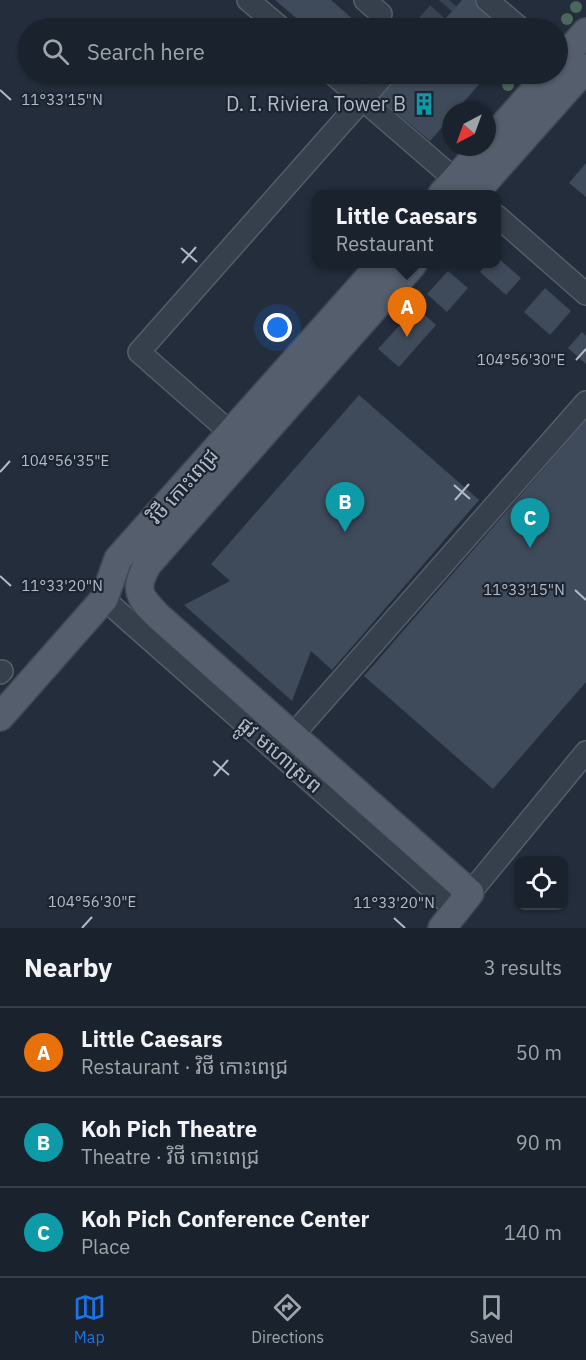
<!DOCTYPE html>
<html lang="en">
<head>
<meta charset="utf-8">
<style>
	:root { --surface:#1a222d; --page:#232a35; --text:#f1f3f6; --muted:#9fa4aa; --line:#383f49; --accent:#1a73e8 }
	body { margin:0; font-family:"IBM Plex Sans","Noto Sans Khmer",sans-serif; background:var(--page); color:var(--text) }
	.controls { position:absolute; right:18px; bottom:18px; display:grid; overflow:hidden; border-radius:12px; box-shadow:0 2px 4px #0004 }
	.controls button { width:54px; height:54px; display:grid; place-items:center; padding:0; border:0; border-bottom:2px solid var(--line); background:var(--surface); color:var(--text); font:30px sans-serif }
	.compass { position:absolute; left:442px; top:102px; width:54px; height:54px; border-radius:50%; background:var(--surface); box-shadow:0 2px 4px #0004; rotate:221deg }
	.you { position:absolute; left:278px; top:328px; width:21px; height:21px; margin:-15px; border:4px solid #fff; border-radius:50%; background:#1a73e8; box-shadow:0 0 0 9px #1a73e833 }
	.badge { display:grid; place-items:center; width:39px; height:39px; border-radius:50%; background:var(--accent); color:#fff; font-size:20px; font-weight:700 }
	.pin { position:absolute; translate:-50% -50px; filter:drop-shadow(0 2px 3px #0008) }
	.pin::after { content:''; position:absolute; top:32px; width:21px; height:18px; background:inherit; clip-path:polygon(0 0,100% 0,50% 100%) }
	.popup { position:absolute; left:312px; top:190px; width:189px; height:78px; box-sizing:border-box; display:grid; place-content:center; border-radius:12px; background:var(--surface); filter:drop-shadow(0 2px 4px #0005); font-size:20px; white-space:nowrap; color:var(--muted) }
	.popup b { font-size:22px; color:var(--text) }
	.popup::after { content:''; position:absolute; left:50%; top:100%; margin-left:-12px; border:12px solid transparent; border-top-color:var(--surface) }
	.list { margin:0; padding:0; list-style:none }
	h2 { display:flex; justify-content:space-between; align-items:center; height:78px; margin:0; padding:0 24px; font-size:26px }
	h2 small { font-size:20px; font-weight:400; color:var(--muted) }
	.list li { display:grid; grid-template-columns:39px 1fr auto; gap:18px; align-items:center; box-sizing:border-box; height:90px; padding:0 24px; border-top:2px solid var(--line) }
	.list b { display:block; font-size:22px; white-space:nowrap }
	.list p { margin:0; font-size:20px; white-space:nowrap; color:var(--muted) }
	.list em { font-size:20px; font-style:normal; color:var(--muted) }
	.icon { flex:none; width:33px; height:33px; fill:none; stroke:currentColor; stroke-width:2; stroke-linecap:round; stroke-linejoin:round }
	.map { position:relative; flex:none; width:586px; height:928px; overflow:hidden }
	.search { position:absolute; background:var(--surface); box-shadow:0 2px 4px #0004; left:18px; right:18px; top:18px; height:66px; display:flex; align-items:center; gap:15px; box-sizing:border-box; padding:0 21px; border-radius:33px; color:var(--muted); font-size:22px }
	.sheet { height:348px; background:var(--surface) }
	nav { display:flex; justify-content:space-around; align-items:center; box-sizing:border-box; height:84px; border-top:2px solid var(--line); background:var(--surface); font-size:16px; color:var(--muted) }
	nav a { display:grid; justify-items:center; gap:3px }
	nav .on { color:var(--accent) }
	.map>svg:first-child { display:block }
	.building { fill:#3f4b5b }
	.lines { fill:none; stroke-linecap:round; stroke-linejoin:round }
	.minor-tunnel { stroke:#384251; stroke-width:21; stroke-dasharray:21 10; stroke-linecap:butt }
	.minor-casing { stroke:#555d6a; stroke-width:24 }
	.major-casing { stroke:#404855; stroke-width:30 }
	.minor { stroke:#363f4c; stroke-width:21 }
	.major { stroke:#545e6c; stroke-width:27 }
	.tree { fill:#4a685b }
	.ticks { fill:none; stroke:#b2bac8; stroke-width:2 }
	.labels { text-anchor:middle; stroke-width:4.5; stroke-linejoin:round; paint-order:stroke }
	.poi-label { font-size:20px; fill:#b2bac8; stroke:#1c2431; text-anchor:end }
	.street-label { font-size:20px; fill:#b2bac8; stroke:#1c2431 }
	.ticks-label { font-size:15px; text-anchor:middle; fill:#b2bac8; stroke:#1c2431; stroke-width:4.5; stroke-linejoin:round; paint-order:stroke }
</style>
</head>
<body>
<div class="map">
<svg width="586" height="928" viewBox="0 0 586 928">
	<rect width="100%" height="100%" fill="#232d3c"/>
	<path class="building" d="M275,0H331L363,28H308Z
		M462,0H475L508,28H437Z
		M398,74H488L456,111H451V117L430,141L378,97Z
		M586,163V197L569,183Z
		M497,257L521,278L506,295L480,272L487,264H497Z
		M448,271L468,288L447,312L427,294Z
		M545,288L571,311L550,335L524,312Z
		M416,307L436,325L399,367L378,349Z
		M582,332L586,336V364L568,348Z
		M359,395L479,500L332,670L311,651L292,701L184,605L230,581L211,564Z
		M586,420V682L493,789L364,676Z"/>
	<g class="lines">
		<path class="minor-tunnel" d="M424,28L449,0"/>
		<g class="minor-casing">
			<path id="minor" d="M248,0L281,28
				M365,0L381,14
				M487,0L520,28
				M333,74L466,189
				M497,216L586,294
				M231,433L139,352L385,74
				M104,599L456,910
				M0,673L2,671
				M292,736L586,402
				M470,893L586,752"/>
		</g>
		<g class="major-casing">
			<path id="major" d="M558,64L586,32
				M487,144L549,74
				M442,194L484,147
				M474,194L586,68
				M413,264L148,564C133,590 139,597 159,617L470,893L442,928
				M0,717L104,599L118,559L381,264"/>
		</g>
		<use href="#minor" class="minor"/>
		<use href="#major" class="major"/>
	</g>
	<g class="tree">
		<circle cx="576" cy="7" r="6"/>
		<circle cx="567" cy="19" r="6"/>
		<circle cx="508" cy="85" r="6"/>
	</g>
	<path class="ticks" d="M0,90L11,100M181,248L197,262M182,263L196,247M576,360L586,349M0,472L10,461M454,485L470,499M455,500L469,484M0,576L11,586M575,590L586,600M213,761L229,775M214,776L228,760M394,918L405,928M82,928L92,917"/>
	<defs>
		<g id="building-bare" transform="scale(1.8)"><path d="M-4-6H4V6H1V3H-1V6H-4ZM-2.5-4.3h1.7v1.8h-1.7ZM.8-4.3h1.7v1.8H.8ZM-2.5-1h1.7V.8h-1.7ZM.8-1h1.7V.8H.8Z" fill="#0f9aa8" stroke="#1c2431" stroke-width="2.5" paint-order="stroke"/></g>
	</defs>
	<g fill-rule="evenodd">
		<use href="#building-bare" x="424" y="104"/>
	</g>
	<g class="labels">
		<g class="poi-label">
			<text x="406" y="111">D. I. Riviera Tower B</text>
		</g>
		<g class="street-label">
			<text transform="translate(183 486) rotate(-48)" y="7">វិថី កោះពេជ្រ</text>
			<text transform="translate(280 755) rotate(41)" y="7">ផ្លូវ មហោស្រព</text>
		</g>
	</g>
	<g class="ticks-label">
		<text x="62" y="105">11°33'15"N</text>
		<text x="521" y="365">104°56'30"E</text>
		<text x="65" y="466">104°56'35"E</text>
		<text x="62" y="591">11°33'20"N</text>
		<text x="524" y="595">11°33'15"N</text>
		<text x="92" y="907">104°56'30"E</text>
		<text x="394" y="908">11°33'20"N</text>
	</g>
</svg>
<div class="controls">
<button><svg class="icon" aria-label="locate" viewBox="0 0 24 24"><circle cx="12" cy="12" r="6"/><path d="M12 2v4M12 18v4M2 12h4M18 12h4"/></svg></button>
</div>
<svg class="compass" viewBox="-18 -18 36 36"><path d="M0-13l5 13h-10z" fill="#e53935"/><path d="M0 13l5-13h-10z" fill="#9fa4aa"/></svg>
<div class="you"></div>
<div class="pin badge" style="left:407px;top:337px;background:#e8710a">A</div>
<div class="popup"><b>Little Caesars</b>Restaurant</div>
<div class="pin badge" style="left:345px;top:532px;background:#0f9aa8">B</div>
<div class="pin badge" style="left:530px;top:548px;background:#0f9aa8">C</div>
<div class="search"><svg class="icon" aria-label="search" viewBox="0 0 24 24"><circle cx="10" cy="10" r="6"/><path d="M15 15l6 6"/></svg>Search here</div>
</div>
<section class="sheet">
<h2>Nearby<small>3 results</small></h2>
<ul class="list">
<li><span class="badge" style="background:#e8710a">A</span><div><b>Little Caesars</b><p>Restaurant · វិថី កោះពេជ្រ</p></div><em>50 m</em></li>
<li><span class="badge" style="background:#0f9aa8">B</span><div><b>Koh Pich Theatre</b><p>Theatre · វិថី កោះពេជ្រ</p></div><em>90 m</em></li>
<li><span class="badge" style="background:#0f9aa8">C</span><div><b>Koh Pich Conference Center</b><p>Place</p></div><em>140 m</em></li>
</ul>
</section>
<nav>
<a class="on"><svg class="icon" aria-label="map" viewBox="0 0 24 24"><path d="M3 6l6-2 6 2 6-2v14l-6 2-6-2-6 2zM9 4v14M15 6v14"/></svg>Map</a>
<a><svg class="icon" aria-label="directions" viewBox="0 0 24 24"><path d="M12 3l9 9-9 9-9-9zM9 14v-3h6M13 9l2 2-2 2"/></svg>Directions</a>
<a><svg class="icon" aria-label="saved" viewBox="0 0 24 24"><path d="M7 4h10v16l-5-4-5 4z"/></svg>Saved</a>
</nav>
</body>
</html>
